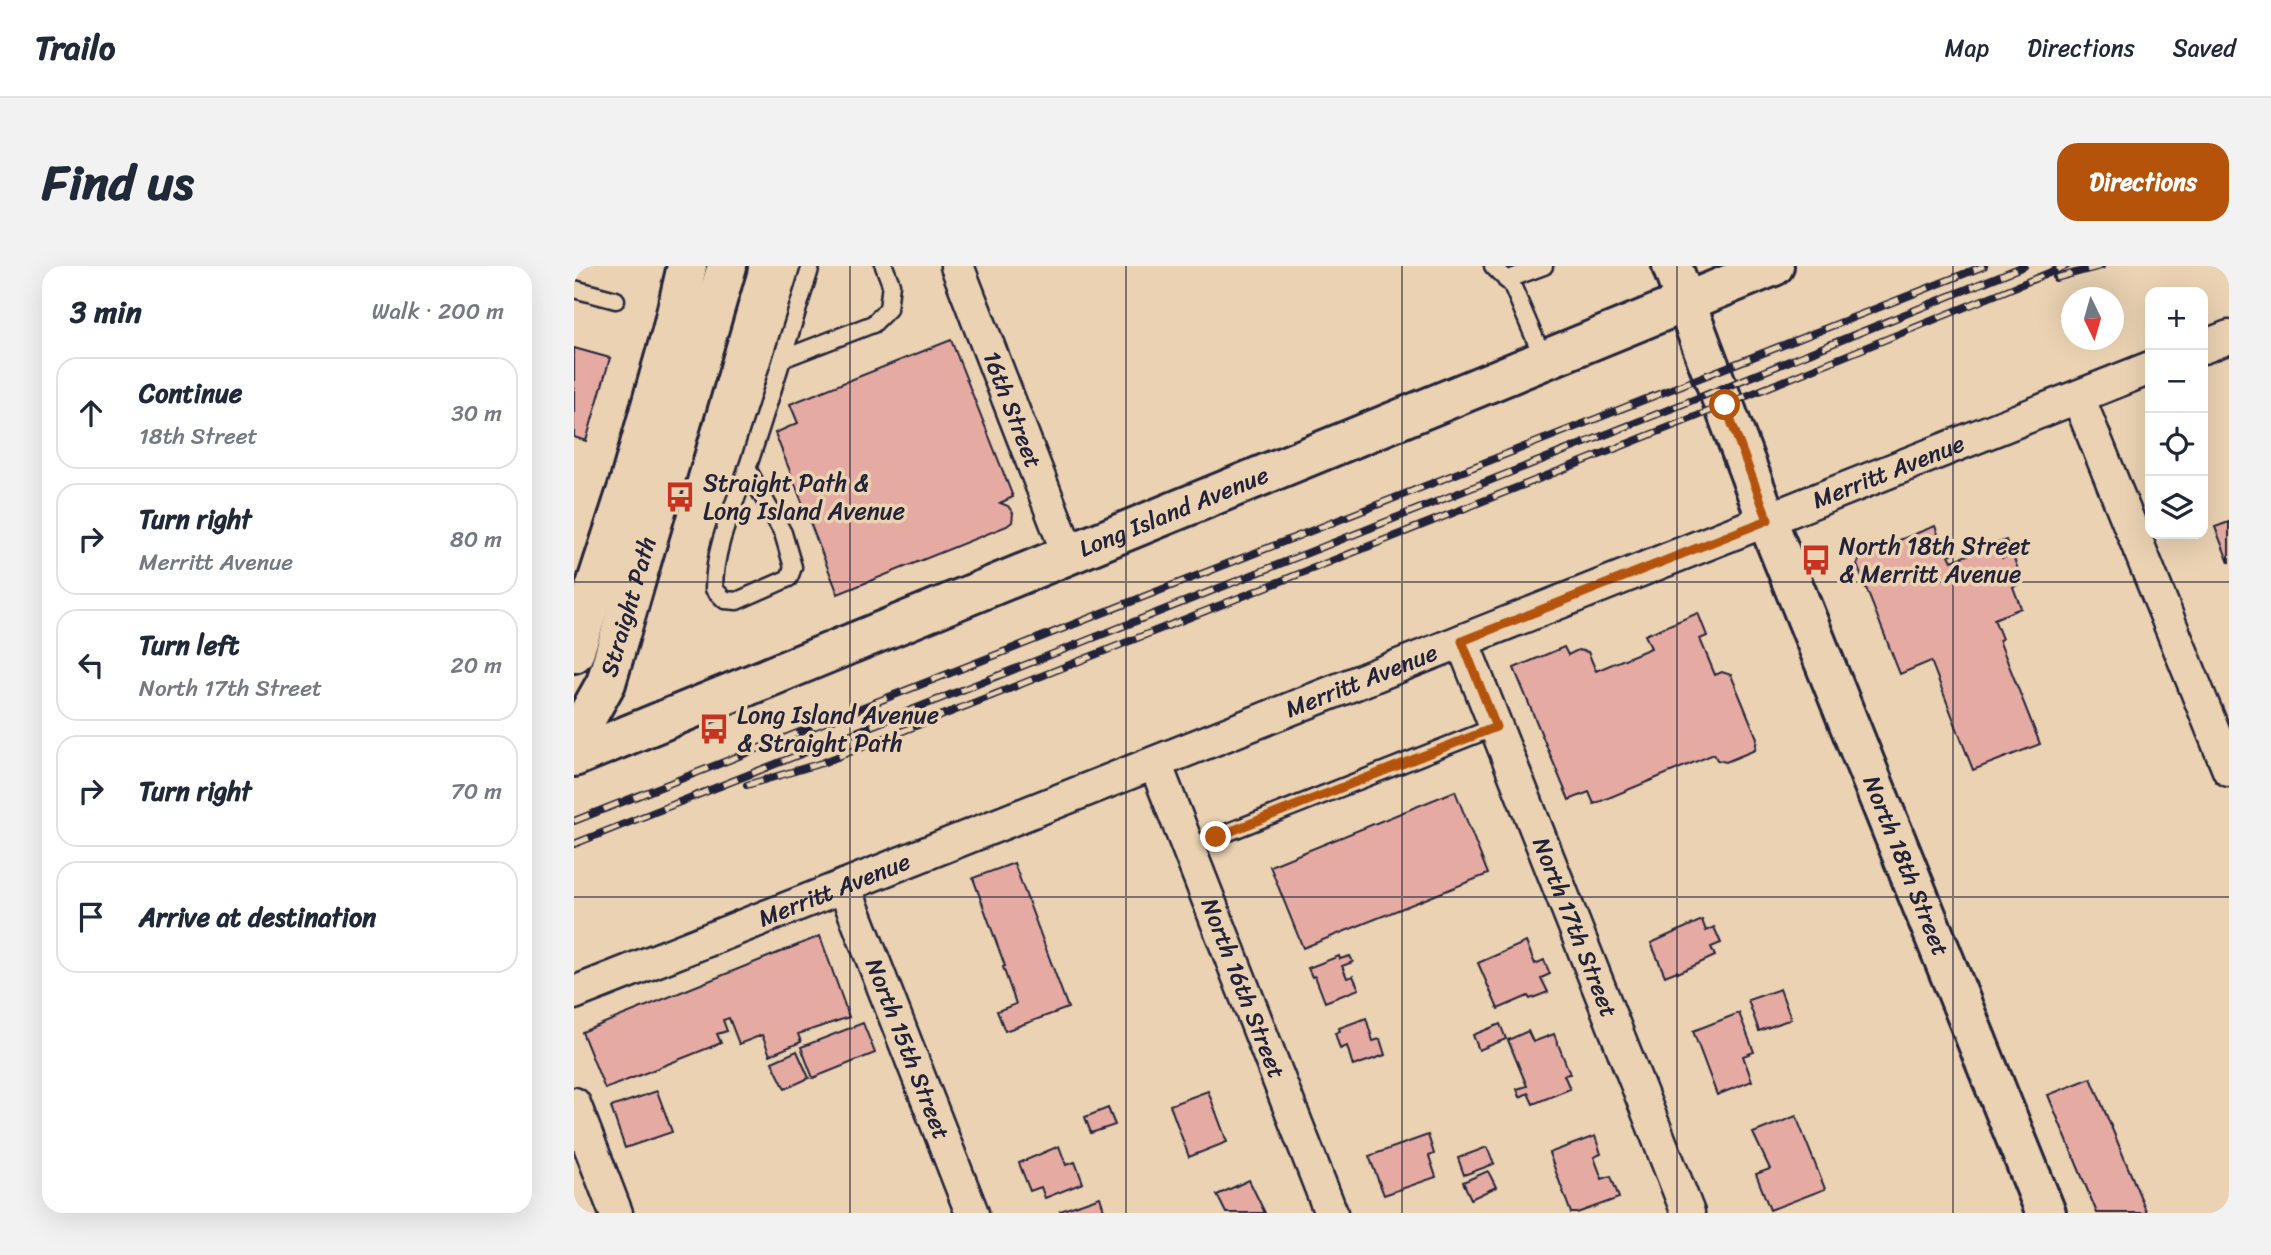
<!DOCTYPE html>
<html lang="en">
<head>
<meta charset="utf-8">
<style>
	:root { --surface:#fff; --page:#f2f2f3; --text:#1f2937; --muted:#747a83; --line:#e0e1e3; --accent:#b45309 }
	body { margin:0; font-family:Sriracha,sans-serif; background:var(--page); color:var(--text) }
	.controls { position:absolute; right:21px; top:21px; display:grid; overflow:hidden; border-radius:14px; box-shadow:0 7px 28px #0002 }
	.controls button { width:63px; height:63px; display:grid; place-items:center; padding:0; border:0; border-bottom:2px solid var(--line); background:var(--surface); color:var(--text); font:35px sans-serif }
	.compass { position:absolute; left:1487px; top:21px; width:63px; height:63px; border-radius:50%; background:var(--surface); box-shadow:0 7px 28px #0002; rotate:175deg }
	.stop { position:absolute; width:21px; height:21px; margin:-16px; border:5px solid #b45309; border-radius:50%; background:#fff }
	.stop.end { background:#b45309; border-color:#fff; box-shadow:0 2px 7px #0008 }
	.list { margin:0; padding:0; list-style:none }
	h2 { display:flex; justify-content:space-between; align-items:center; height:91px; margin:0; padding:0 28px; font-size:30px }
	h2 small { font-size:23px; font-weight:400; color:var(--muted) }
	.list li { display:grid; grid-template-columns:46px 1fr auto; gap:21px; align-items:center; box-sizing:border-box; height:112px; margin:0 14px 14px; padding:0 14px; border:2px solid var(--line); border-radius:21px }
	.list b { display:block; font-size:26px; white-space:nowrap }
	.list p { margin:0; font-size:23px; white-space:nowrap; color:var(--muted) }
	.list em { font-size:23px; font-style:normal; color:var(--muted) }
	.icon { flex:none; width:38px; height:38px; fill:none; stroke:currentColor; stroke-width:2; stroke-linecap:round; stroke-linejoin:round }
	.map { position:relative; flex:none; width:1655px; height:947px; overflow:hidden; border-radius:21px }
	header { display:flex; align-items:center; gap:42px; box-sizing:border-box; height:98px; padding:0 35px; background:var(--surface); border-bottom:2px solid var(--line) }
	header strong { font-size:33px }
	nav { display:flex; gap:38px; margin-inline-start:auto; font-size:24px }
	.intro { display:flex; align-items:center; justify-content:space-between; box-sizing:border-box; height:168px; padding:0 42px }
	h1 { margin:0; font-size:49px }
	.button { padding:18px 32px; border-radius:21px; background:var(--accent); color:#fff; font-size:24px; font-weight:700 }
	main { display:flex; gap:42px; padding:0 42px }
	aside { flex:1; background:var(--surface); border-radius:21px; box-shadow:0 7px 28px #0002 }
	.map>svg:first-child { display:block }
	.building { fill:#e5aba2; stroke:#22223b; stroke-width:2 }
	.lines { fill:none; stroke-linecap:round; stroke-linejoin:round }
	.lane-casing { stroke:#22223b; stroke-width:21 }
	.street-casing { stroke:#22223b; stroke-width:37 }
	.secondary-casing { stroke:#22223b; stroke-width:44 }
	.lane { stroke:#ead2b2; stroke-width:16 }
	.street { stroke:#ead2b2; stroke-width:32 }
	.secondary { stroke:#ead2b2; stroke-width:38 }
	.rail-casing { stroke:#22223b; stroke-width:8 }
	.rail { stroke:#ead2b2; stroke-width:5; stroke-dasharray:16; stroke-linecap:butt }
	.route { stroke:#b45309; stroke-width:9 }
	.grid { fill:none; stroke:#22223b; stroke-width:2; stroke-opacity:0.55 }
	.labels { text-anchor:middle; stroke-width:7; stroke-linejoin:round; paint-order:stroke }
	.street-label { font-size:24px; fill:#22223b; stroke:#ead2b2 }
	.poi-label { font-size:24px; fill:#22223b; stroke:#ead2b2; text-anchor:start }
</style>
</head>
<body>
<header>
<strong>Trailo</strong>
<nav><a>Map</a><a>Directions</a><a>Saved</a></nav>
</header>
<div class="intro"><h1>Find us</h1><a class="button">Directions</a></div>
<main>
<aside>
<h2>3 min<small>Walk · 200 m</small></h2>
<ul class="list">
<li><svg class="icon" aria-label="ahead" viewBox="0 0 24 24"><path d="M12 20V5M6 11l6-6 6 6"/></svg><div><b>Continue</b><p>18th Street</p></div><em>30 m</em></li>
<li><svg class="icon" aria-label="right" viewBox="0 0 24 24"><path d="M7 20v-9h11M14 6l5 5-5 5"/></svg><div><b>Turn right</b><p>Merritt Avenue</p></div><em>80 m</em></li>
<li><svg class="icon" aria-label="left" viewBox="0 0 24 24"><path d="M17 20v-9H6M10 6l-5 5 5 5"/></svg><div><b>Turn left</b><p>North 17th Street</p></div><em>20 m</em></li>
<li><svg class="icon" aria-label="right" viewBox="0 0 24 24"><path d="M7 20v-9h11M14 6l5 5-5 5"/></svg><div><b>Turn right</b></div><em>70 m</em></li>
<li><svg class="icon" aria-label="arrive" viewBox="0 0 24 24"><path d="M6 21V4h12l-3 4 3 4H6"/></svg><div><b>Arrive at destination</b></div></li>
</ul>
</aside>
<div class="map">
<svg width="1655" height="947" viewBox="0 0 1655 947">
	<rect width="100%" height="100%" fill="#ead2b2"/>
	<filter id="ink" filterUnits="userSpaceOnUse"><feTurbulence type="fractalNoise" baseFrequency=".0143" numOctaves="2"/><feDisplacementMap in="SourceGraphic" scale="14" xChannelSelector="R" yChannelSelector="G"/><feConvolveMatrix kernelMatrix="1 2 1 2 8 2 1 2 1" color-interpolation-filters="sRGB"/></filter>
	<g filter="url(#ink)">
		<path class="building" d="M377,74L439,231L426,237L434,240L439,247L438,256L433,260L264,328L201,167L224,157L216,138Z
			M0,82L36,92L12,175L0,171Z
			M1655,256V297L1641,261Z
			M1361,260L1369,281L1380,278L1383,286L1375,289L1378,295L1432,274L1435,282L1425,285L1428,292L1438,288L1449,316L1439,321L1447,342L1420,353L1428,373L1425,374L1466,478L1399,504L1357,395L1326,408L1283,299L1287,289Z
			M1124,347L1133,370L1126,373L1141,409L1148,406L1157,409L1183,472L1181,484L1152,496L1143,494L1140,488L1020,538L1015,526L995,534L940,402L990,381L994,389L1004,384L1014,386L1022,405L1077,382L1071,369Z
			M881,525L914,608L729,682L696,600Z
			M440,597L494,742L431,765L423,745L442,738L429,701L431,700L399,612Z
			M1128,654L1132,665L1140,661L1147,677L1137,681L1141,690L1104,707L1103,705L1091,710L1077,677Z
			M246,670L275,751L224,768L227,776L196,789L188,769L165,778L155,752L149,754L153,765L143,768L147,777L31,823L8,766Z
			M952,676L961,698L970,694L976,708L967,712L974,726L956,733L954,730L924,743L904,697Z
			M765,690L766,693L776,690L779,696L768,700L773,712L779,710L785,723L751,736L741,710L738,711L734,702Z
			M1206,723L1217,753L1185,765L1174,734Z
			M1165,747L1180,786L1169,790L1178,815L1143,829L1119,765Z
			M792,752L799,775L806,773L811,789L779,800L773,780L766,783L761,767L766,765L765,762Z
			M289,757L301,787L239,812L227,781Z
			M926,758L932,773L905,784L899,769Z
			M954,765L959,776L980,768L996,808L990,809L996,823L959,838L954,827L946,831L943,823L953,820L934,774Z
			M223,785L235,812L211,823L198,796Z
			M1517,812L1573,947H1523L1474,829Z
			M83,825L98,866L51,882L37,841Z
			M634,825L653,876L615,891L596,839Z
			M534,842L541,859L517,867L511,851Z
			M1222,850L1251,923L1196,944L1182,908L1196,903L1179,867Z
			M854,869L860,888L855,890L862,911L810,929L795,890Z
			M1021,870L1027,888L1020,891L1028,913L1037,910L1045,932L1003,947H997L975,887Z
			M485,880L492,899L501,896L509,917L471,932L467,921L456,925L445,897Z
			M913,881L920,898L890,909L884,892Z
			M914,905L922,921L897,933L889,916Z
			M675,914L691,947H652L643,929Z
			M526,931L531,947H487L486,945Z"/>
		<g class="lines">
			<g class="lane-casing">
				<path id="lane" d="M919,0L938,19L970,94
					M932,14L970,0
					M0,23L42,34
					M208,93L299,58L314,43L317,18L310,0
					M173,202L209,267L219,301L215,312L163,335L151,334L140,323C140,279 160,241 174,200C196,134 216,67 237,0
					M614,582L921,461"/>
			</g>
			<g class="street-casing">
				<g id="street">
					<path id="s1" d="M383,0L494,287"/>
					<path d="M1629,81L1655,71"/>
					<path d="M1504,131L1655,504"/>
					<path id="s2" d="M888,375L1114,947"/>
					<path id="s3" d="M581,497L757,947"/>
					<path id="s4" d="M270,620L398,947"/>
					<path id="s5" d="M0,727L1576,102"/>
					<path d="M0,838L42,947"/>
				</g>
			</g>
			<g class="secondary-casing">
				<g id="secondary">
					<path id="s6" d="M1098,0L1193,254L1472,947"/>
					<path d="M0,387L55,218L98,65L113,0"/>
					<path id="s7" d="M0,474L32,417L153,0"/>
					<path id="s8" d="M0,491L1200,0"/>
				</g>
			</g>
			<use href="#lane" class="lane"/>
			<use href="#street" class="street"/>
			<use href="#secondary" class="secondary"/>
			<g class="rail-casing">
				<path id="rail" d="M1482,12L1527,0
					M173,519L248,497L1121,151L1492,0
					M0,555L1410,0
					M0,578L1144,124L1450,0"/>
			</g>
			<use href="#rail" class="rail"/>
		</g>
	</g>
	<g class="lines" filter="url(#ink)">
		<path class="route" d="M642,571L922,461L888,375L1194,254L1151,139"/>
	</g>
	<path class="grid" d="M276,0V947M552,0V947M828,0V947M1103,0V947M1379,0V947M0,316H1655M0,631H1655"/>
	<defs>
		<g id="bus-bare" transform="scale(2.415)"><path d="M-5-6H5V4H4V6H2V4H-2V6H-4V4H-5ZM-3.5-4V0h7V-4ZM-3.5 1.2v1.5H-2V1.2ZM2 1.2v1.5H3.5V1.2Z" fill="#c8321e" stroke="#ead2b2" stroke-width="2.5" paint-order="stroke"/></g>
	</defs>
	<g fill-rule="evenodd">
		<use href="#bus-bare" x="106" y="231"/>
		<use href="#bus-bare" x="1242" y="294"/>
		<use href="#bus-bare" x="140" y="463"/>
	</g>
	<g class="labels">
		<g class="street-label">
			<text dy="8" stroke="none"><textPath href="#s1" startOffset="154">16th Street</textPath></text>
			<text dy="8" stroke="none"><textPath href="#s5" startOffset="1414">Merritt Avenue</textPath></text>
			<text dy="8" stroke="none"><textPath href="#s8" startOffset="648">Long Island Avenue</textPath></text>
			<text dy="8" stroke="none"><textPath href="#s7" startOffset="145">Straight Path</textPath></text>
			<text dy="8" stroke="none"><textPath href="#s5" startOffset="847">Merritt Avenue</textPath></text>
			<text dy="8" stroke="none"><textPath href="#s6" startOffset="644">North 18th Street</textPath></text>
			<text dy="8" stroke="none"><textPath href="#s5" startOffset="280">Merritt Avenue</textPath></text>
			<text dy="8" stroke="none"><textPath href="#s2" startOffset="308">North 17th Street</textPath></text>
			<text dy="8" stroke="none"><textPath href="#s3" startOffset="242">North 16th Street</textPath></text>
			<text dy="8" stroke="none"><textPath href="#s4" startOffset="175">North 15th Street</textPath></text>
		</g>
		<g class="poi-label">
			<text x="129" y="225">Straight Path &amp;<tspan x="129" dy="28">Long Island Avenue</tspan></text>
			<text x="1265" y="288">North 18th Street<tspan x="1265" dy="28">&amp; Merritt Avenue</tspan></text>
			<text x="163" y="457">Long Island Avenue<tspan x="163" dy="28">&amp; Straight Path</tspan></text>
		</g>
	</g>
</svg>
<div class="controls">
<button>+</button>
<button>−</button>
<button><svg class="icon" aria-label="locate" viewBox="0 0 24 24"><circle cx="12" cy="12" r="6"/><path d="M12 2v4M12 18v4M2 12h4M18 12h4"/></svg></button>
<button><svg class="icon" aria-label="layers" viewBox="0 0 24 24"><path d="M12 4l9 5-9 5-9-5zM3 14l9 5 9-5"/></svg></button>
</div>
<svg class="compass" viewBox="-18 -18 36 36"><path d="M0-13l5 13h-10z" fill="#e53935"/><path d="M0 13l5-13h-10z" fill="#747a83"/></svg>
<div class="stop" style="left:1151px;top:139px"></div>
<div class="stop end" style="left:642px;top:571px"></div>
</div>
</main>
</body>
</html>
